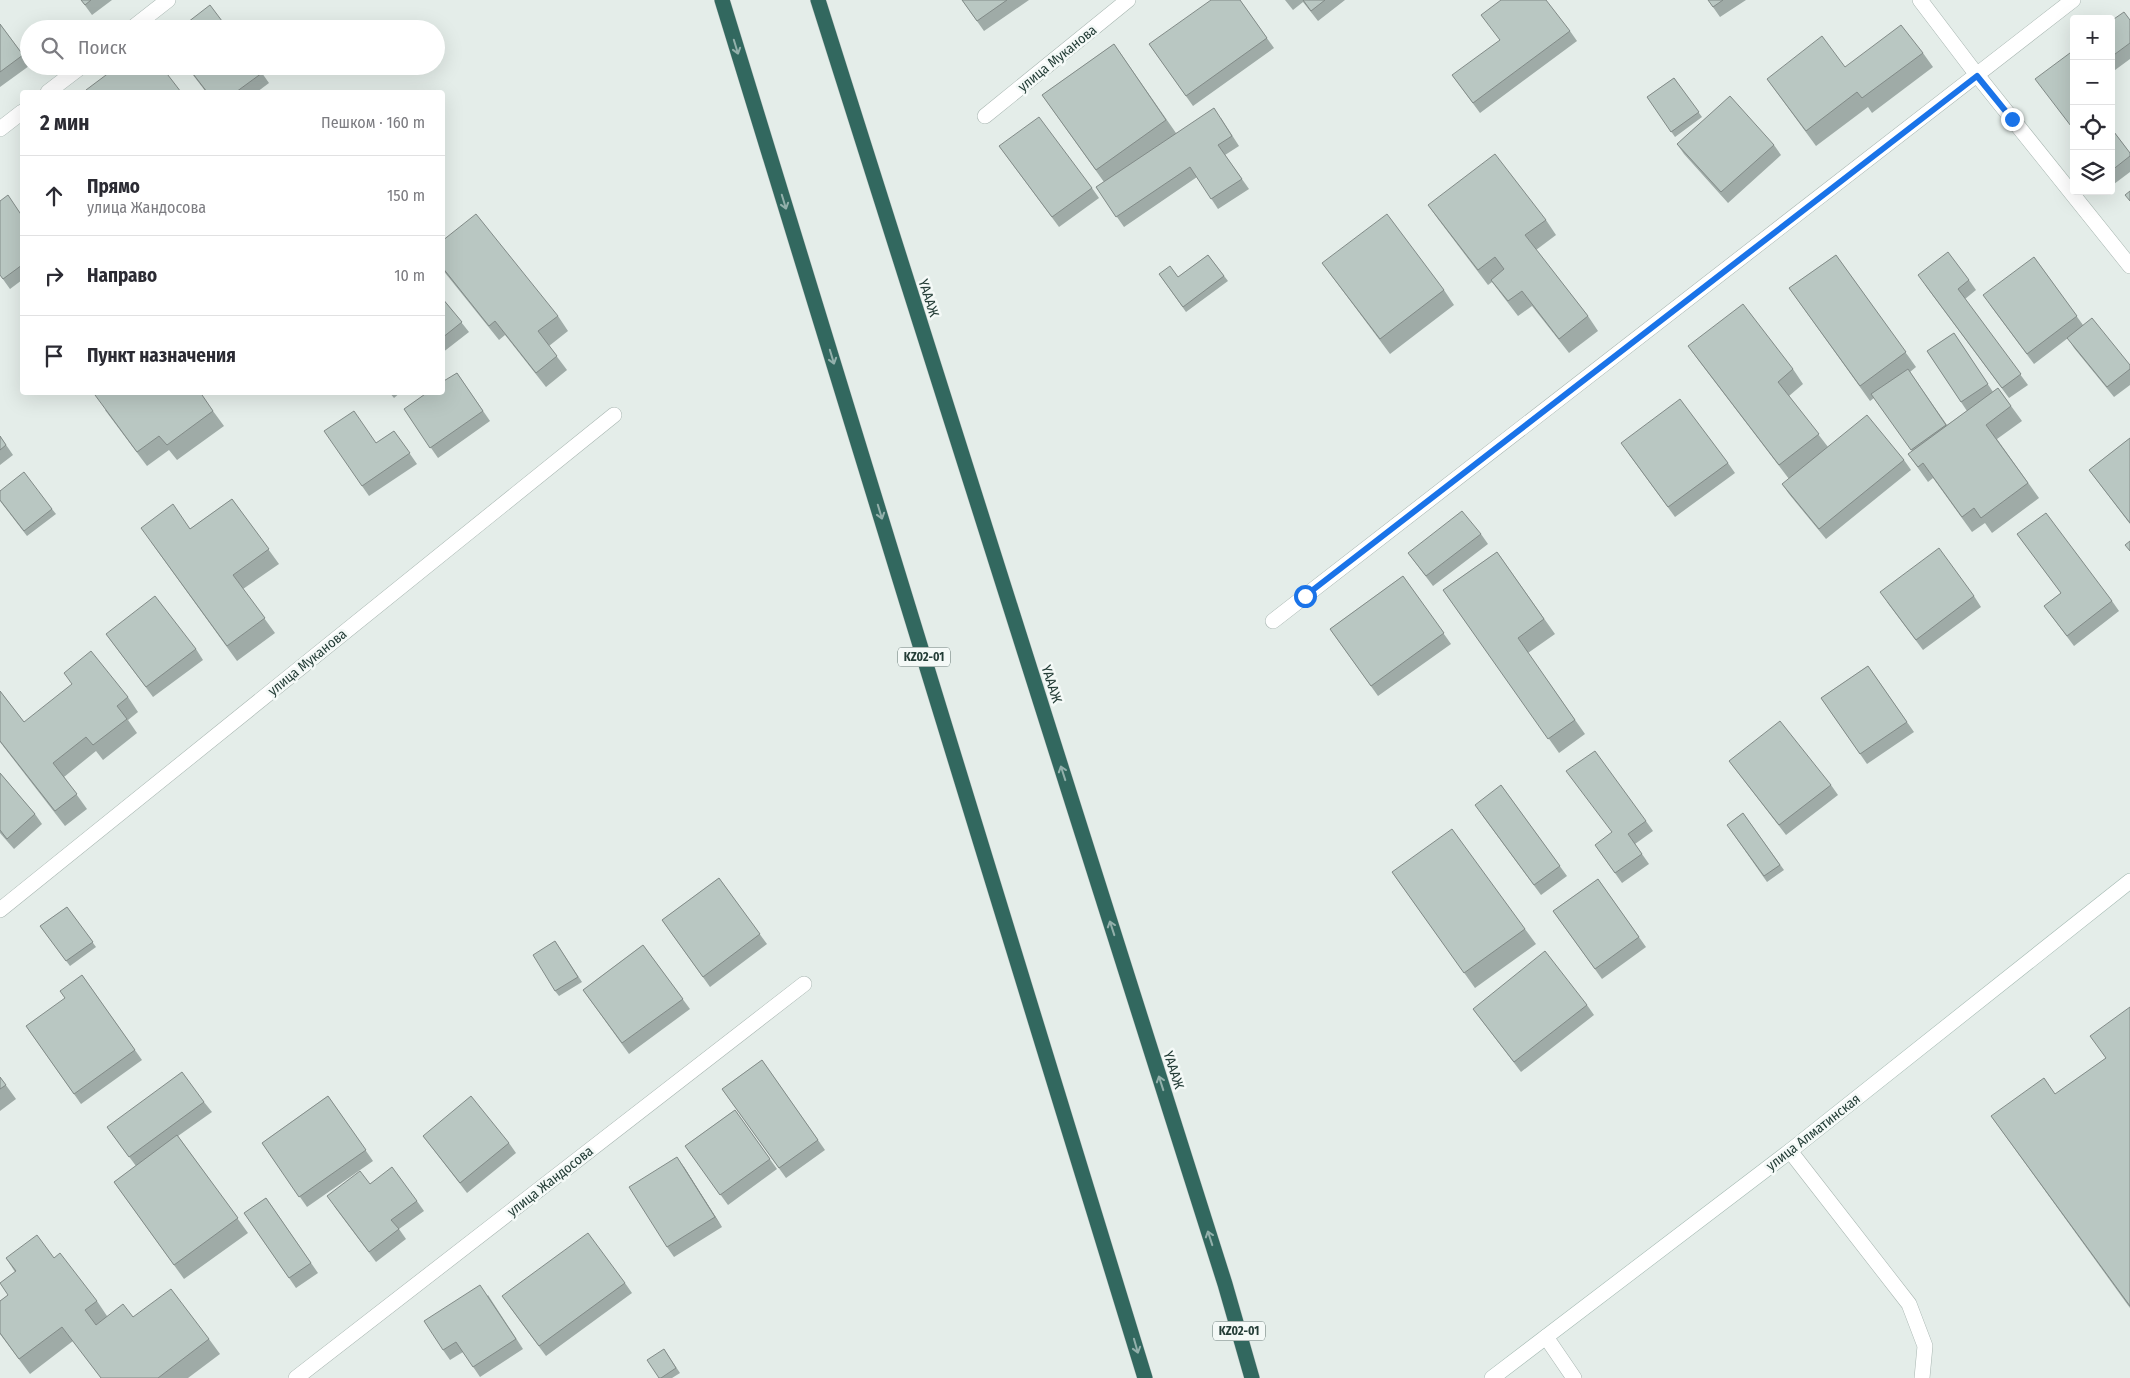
<!DOCTYPE html>
<html lang="ru">
<head>
<meta charset="utf-8">
<style>
	:root { --surface:#fff; --page:#f7f7f7; --text:#2b2b33; --muted:#7c7c81; --line:#e1e1e2 }
	body { margin:0; font-family:"Fira Sans Condensed",sans-serif; background:var(--page); color:var(--text) }
	.controls { position:absolute; right:15px; top:15px; display:grid; overflow:hidden; border-radius:5px; box-shadow:0 5px 20px #0002 }
	.controls button { width:45px; height:45px; display:grid; place-items:center; padding:0; border:0; border-bottom:1px solid var(--line); background:var(--surface); color:var(--text); font:25px sans-serif }
	.stop { position:absolute; width:15px; height:15px; margin:-11px; border:4px solid #1a73e8; border-radius:50%; background:#fff }
	.stop.end { background:#1a73e8; border-color:#fff; box-shadow:0 1px 5px #0008 }
	.list { margin:0; padding:0; list-style:none }
	h2 { display:flex; justify-content:space-between; align-items:center; height:65px; margin:0; padding:0 20px; font-size:21px }
	h2 small { font-size:16px; font-weight:400; color:var(--muted) }
	.list li { display:grid; grid-template-columns:32px 1fr auto; gap:15px; align-items:center; box-sizing:border-box; height:80px; padding:0 20px; border-top:1px solid var(--line) }
	.list b { display:block; font-size:19px; white-space:nowrap }
	.list p { margin:0; font-size:16px; white-space:nowrap; color:var(--muted) }
	.list em { font-size:16px; font-style:normal; color:var(--muted) }
	.icon { flex:none; width:28px; height:28px; fill:none; stroke:currentColor; stroke-width:2; stroke-linecap:round; stroke-linejoin:round }
	.map { position:relative; flex:none; width:2130px; height:1378px; overflow:hidden }
	.search { position:absolute; background:var(--surface); box-shadow:0 5px 20px #0002; left:20px; top:20px; width:425px; height:55px; display:flex; align-items:center; gap:12px; box-sizing:border-box; padding:0 18px; border-radius:28px; color:var(--muted); font-size:19px }
	.panel { position:absolute; background:var(--surface); box-shadow:0 5px 20px #0002; left:20px; top:90px; width:425px; height:305px; border-radius:5px }
	.map>svg:first-child { display:block }
	.lines { fill:none; stroke-linecap:round; stroke-linejoin:round }
	.lane-casing { stroke:#a7b5b0; stroke-width:16 }
	.street-casing { stroke:#a7b5b0; stroke-width:16 }
	.secondary-casing { stroke:#a3b8b1; stroke-width:16 }
	.highway-casing { stroke:#c2c9c7; stroke-width:16 }
	.lane { stroke:#fff; stroke-width:15 }
	.street { stroke:#fff; stroke-width:15 }
	.secondary { stroke:#fff; stroke-width:15 }
	.highway { stroke:#32685f; stroke-width:15 }
	.wall { fill:#9faba7 }
	.shaded-wall { fill:#828b88 }
	.building { fill:#b9c7c2; stroke:#828b88 }
	.oneway { stroke:#93b0ab }
	.route { stroke:#1a73e8; stroke-width:6 }
	.labels { text-anchor:middle; stroke-width:5; stroke-linejoin:round; paint-order:stroke }
	.shield { fill:#f4f9f7; stroke:#627571; stroke-width:1 }
	.shield-label { font-size:12px; font-weight:bold; fill:#243d37 }
	.street-label { font-size:14px; fill:#243d37; stroke:#f4f9f7 }
</style>
</head>
<body>
<div class="map">
<svg width="2130" height="1378" viewBox="0 0 2130 1378">
	<rect width="100%" height="100%" fill="#e4ede9"/>
	<g class="lines">
		<g class="lane-casing">
			<path id="lane" d="M1790,1151L1909,1304L1925,1346L1922,1378
				M1546,1337L1574,1378"/>
		</g>
		<g class="street-casing">
			<path id="street" d="M1920,0L1977,75L2130,266
				M131,29L168,0
				M48,92L82,66
				M985,116L1128,0
				M0,129L22,112
				M1273,621L2073,0
				M0,910L614,415
				M296,1378L804,984"/>
		</g>
		<g class="secondary-casing">
			<path id="secondary" d="M1492,1378L1790,1151L2130,881"/>
		</g>
		<g class="highway-casing">
			<path id="highway" d="M722,0L1145,1378
				M818,0L1225,1284L1252,1378"/>
		</g>
		<use href="#lane" class="lane"/>
		<use href="#street" class="street"/>
		<use href="#secondary" class="secondary"/>
		<use href="#highway" class="highway"/>
	</g>
	<path class="wall" d="M81,0H112L92,15Z
		M962,0H1029L984,31Z
		M1240,0L1274,48L1193,106L1149,44Z
		M1285,0H1345L1318,21L1303,2L1293,10Z
		M1708,0H1746L1720,17Z
		M2130,20V59L2111,73V21Z
		M0,24L29,63V66L0,87Z
		M1570,31L1577,41L1480,113L1452,75Z
		M1114,44L1176,133L1221,118L1239,146L1225,155L1249,189L1218,209L1197,177L1124,227L1096,187L1104,182L1042,95Z
		M1923,53L1933,67L1872,113L1868,107L1816,146L1767,79L1845,67Z
		M186,66H257L269,83L257,92H206Z
		M1674,78L1702,117L1675,137L1647,97Z
		M2111,128L2130,153V172L2114,184L2111,180Z
		M1677,144L1774,145L1781,155L1728,203L1684,154Z
		M999,146L1092,188L1099,198L1059,227Z
		M1428,205L1546,220L1556,235L1536,250L1588,316L1598,331L1569,353L1532,306L1518,316L1492,282L1488,285L1438,219Z
		M22,216V280L10,289L0,275Z
		M442,241L558,316L568,331L549,346L567,370L546,387L505,335L499,340L442,269Z
		M1208,255L1228,281L1186,312L1159,274L1178,277Z
		M1836,255L1916,367L1910,372L1947,425L1967,411L1927,351L1954,333L1993,392L1998,388L2022,421L1997,439L2039,498L1992,533L1985,523L1972,532L1933,478L1928,482L1908,454L1912,451L1874,398L1870,401L1789,288Z
		M2034,257L2083,325L2130,365V385L2114,397L2074,348L2068,338L2034,364L1990,305Z
		M1322,263L1444,290L1454,305L1390,354Z
		M1969,280L1976,290L1965,299L2028,385L2009,398L1925,285Z
		M442,298L469,332L442,353Z
		M1688,346L1793,369L1803,384L1789,396L1828,447L1904,460L1911,470L1826,539L1789,494L1782,484L1789,479L1699,361Z
		M457,373L490,421L438,458L404,409Z
		M389,392H401L394,398Z
		M105,410L213,411L224,426L177,460L169,450L147,466Z
		M394,431L417,464L369,496L362,486L376,443Z
		M0,436L13,455L0,465Z
		M2130,438V524L2089,470Z
		M1628,453L1728,463L1735,473L1675,517Z
		M232,499L279,564L243,589L275,633L237,661L151,542L190,529Z
		M0,501L52,509L56,514L27,536Z
		M1481,534L1488,544L1433,586L1408,553Z
		M2017,534L2112,601L2119,611L2074,646L2044,606L2061,593Z
		M1497,552L1555,634L1528,653L1585,734L1559,753L1443,590Z
		M1403,576L1451,644L1378,696L1330,629Z
		M1974,596L1981,607L1923,650L1887,602Z
		M106,634L196,649L203,660L153,697Z
		M1868,666L1914,732L1867,764L1821,698Z
		M0,691L24,722L128,697L138,712L128,720L137,733L103,760L96,751L64,777L87,809L65,826L0,742Z
		M1729,761L1831,785L1838,795L1786,835Z
		M0,773L35,814L42,824L14,849L0,833Z
		M1501,785L1567,876L1541,895L1482,815Z
		M1743,813L1784,870L1767,882L1727,825Z
		M1646,821L1653,831L1635,844L1649,864L1622,883L1595,845Z
		M1392,872L1525,929L1536,944L1475,988Z
		M719,878L767,944L710,987L662,920Z
		M1598,879L1646,947L1602,979L1553,911Z
		M67,907L96,947L70,966L40,926Z
		M555,941L582,982L559,996L555,991Z
		M643,945L690,1009L629,1054L583,990Z
		M82,975L142,1060L81,1104L26,1026L65,999Z
		M1587,1005L1594,1015L1521,1072L1473,1009Z
		M2130,1007V1308L1991,1116L2056,1094L2106,1058Z
		M762,1060L825,1150L786,1178L722,1089Z
		M0,1077L16,1099L0,1111Z
		M328,1096L373,1161L307,1207L262,1143Z
		M204,1102L212,1112L178,1136L248,1233L184,1279L114,1182L136,1166L107,1127Z
		M735,1110L777,1169L728,1205L685,1146Z
		M423,1136L509,1143L516,1153L467,1193Z
		M684,1167L722,1227L674,1257L667,1247Z
		M370,1184L417,1201L424,1211L399,1229L406,1239L376,1262L334,1206Z
		M266,1198L318,1273L296,1288L244,1213Z
		M6,1258H54L97,1301L107,1316L133,1317L209,1339L220,1354L188,1378H101L73,1341L30,1374L0,1334V1301L8,1295L15,1272Z
		M625,1283L632,1293L546,1356L509,1306Z
		M488,1295L523,1349L480,1377L463,1352L450,1360L443,1350Z
		M664,1349L680,1373L672,1378H659Z"/>
	<path class="shaded-wall" d="M677,1157L684,1167L722,1227L715,1217Z"/>
	<path class="building" d="M81,0H91L85,5Z
		M962,0H1007L977,21Z
		M1211,0H1240L1267,38L1186,96L1149,44Z
		M1303,0H1325L1311,11Z
		M1501,0H1546L1570,31L1473,103L1452,75L1500,40L1481,15Z
		M1708,0H1723L1713,7Z
		M210,5L228,29H179Z
		M2124,12L2130,20V43L2111,57V21Z
		M0,24L23,55L0,72Z
		M1901,25L1923,53L1862,98L1857,92L1806,131L1767,79L1822,36L1845,67Z
		M1114,44L1166,120L1096,170L1042,95Z
		M2074,50V130L2035,79Z
		M118,66H161L181,92H87L86,90Z
		M187,66H257L262,73L236,92H207Z
		M1674,78L1699,112L1671,132L1647,97Z
		M1730,96L1774,145L1721,192L1677,144Z
		M1214,108L1232,136L1218,145L1242,179L1211,199L1190,167L1116,217L1096,187Z
		M1039,117L1092,188L1052,217L999,146Z
		M2111,128L2130,153V156L2111,171Z
		M1495,154L1546,220L1525,235L1588,316L1559,339L1522,291L1508,301L1491,280L1504,269L1495,257L1478,270L1428,205Z
		M2130,191V201L2125,195Z
		M8,195L22,216V265L3,279L0,275V201Z
		M476,214L558,316L538,331L557,356L536,373L495,321L489,326L442,267V241Z
		M1387,214L1444,290L1380,339L1322,263Z
		M1948,252L1969,280L1958,289L2021,374L2002,388L1918,275Z
		M1208,255L1224,276L1183,307L1159,274L1170,266L1178,277Z
		M1836,255L1906,352L1860,386L1789,288Z
		M2034,257L2077,316L2027,354L1983,295Z
		M442,298L462,322L442,338Z
		M1743,304L1793,369L1778,382L1819,434L1779,465L1688,346Z
		M2092,318L2130,365V369L2107,387L2067,338Z
		M1954,333L1988,384L1961,402L1927,351Z
		M1908,369L1946,425L1911,450L1871,394Z
		M457,373L483,411L430,448L404,409L428,392H442V382Z
		M1998,388L2011,406L1986,425L2028,483L1981,518L1974,508L1962,517L1923,463L1918,467L1908,454Z
		M99,392H200L213,411L167,445L159,436L137,452L95,395Z
		M1680,399L1728,463L1668,507L1621,443Z
		M354,411L376,443L394,431L410,453L362,486L324,431Z
		M1867,415L1904,460L1819,529L1782,484Z
		M0,436L6,445L0,450Z
		M2130,438V523L2089,470Z
		M24,472L52,509L24,531L0,500V491Z
		M232,499L269,549L233,575L265,618L227,646L141,528L173,504L190,529Z
		M1462,511L1481,534L1426,576L1408,553Z
		M2046,513L2112,601L2067,636L2044,606L2061,593L2017,534Z
		M2130,541V551L2125,545Z
		M1939,548L1974,596L1916,640L1880,592Z
		M1497,552L1544,619L1518,638L1575,720L1548,739L1443,590Z
		M1403,576L1444,633L1371,686L1330,629Z
		M155,596L196,649L146,687L106,634Z
		M91,651L128,697L117,706L127,719L93,745L86,737L53,763L77,794L55,811L0,741V691L24,722L72,684L64,673Z
		M1868,666L1907,722L1860,754L1821,698Z
		M1780,721L1831,785L1779,825L1729,761Z
		M1595,751L1646,821L1628,834L1642,854L1615,873L1595,845L1612,832L1566,771Z
		M0,773L35,814L7,839L0,830Z
		M1501,785L1560,866L1534,885L1475,805Z
		M1743,813L1780,865L1764,876L1727,825Z
		M1452,829L1525,929L1464,973L1392,872Z
		M719,878L760,934L703,977L662,920Z
		M1598,879L1639,937L1595,969L1553,911Z
		M67,907L93,942L66,961L40,926Z
		M555,941L578,977L555,991L533,955Z
		M643,945L683,999L622,1043L583,990Z
		M1545,951L1587,1005L1514,1062L1473,1009Z
		M82,975L135,1050L74,1094L26,1026L65,998L60,991Z
		M2130,1007V1306L1991,1116L2044,1078L2055,1094L2106,1058L2090,1036Z
		M762,1060L818,1140L779,1168L722,1089Z
		M182,1072L204,1102L129,1157L107,1127Z
		M0,1077L6,1085L0,1089Z
		M328,1096L366,1150L299,1197L262,1143Z
		M471,1096L509,1143L460,1183L423,1136Z
		M735,1110L770,1159L720,1195L685,1146Z
		M177,1135L238,1218L174,1265L114,1182Z
		M677,1157L715,1217L667,1247L629,1187Z
		M392,1167L417,1201L391,1220L399,1229L369,1252L327,1196L360,1171L370,1184Z
		M266,1198L311,1263L289,1278L244,1213Z
		M588,1233L625,1283L539,1346L502,1296Z
		M37,1235L54,1258L60,1253L97,1301L85,1310L96,1325L123,1304L133,1317L171,1289L209,1339L158,1378H101L62,1327L19,1359L0,1333V1301L8,1295L0,1283L16,1271L6,1258Z
		M480,1285L516,1339L473,1367L456,1342L443,1350L424,1321Z
		M664,1349L676,1368L661,1378H659L647,1360Z"/>
	<defs><path id="oneway-shaft" d="M-6 0H5M1.5-3L5.5 0L1.5 3" fill="none" stroke-width="1.6" stroke-linecap="round" stroke-linejoin="round" transform="scale(1.25)"/></defs>
	<g class="oneway">
		<use href="#oneway-shaft" transform="translate(736 47) rotate(73)"/>
		<use href="#oneway-shaft" transform="translate(784 202) rotate(73)"/>
		<use href="#oneway-shaft" transform="translate(832 357) rotate(73)"/>
		<use href="#oneway-shaft" transform="translate(880 512) rotate(73)"/>
		<use href="#oneway-shaft" transform="translate(1063 773) rotate(-108)"/>
		<use href="#oneway-shaft" transform="translate(1112 928) rotate(-108)"/>
		<use href="#oneway-shaft" transform="translate(1161 1083) rotate(-108)"/>
		<use href="#oneway-shaft" transform="translate(1210 1238) rotate(-108)"/>
		<use href="#oneway-shaft" transform="translate(1136 1346) rotate(74)"/>
	</g>
	<g class="lines">
		<path class="route" d="M1305,596L1977,76L2012,119"/>
	</g>
	<g class="labels">
		<g class="shield">
			<rect x="898" y="647.5" width="52" height="19" rx="4"/>
			<rect x="1213" y="1321.5" width="52" height="19" rx="4"/>
		</g>
		<g class="shield-label">
			<text x="924" y="661">KZ02-01</text>
			<text x="1239" y="1335">KZ02-01</text>
		</g>
		<g class="street-label">
			<text transform="translate(1057 58) rotate(-39)" y="5">улица Муканова</text>
			<text transform="translate(929 298) rotate(72)" y="5">ҮАААЖ</text>
			<text transform="translate(307 662) rotate(-39)" y="5">улица Муканова</text>
			<text transform="translate(1052 684) rotate(72)" y="5">ҮАААЖ</text>
			<text transform="translate(1174 1070) rotate(72)" y="5">ҮАААЖ</text>
			<text transform="translate(1813 1132) rotate(-38)" y="5">улица Алматинская</text>
			<text transform="translate(550 1181) rotate(-38)" y="5">улица Жандосова</text>
		</g>
	</g>
</svg>
<div class="controls">
<button>+</button>
<button>−</button>
<button><svg class="icon" aria-label="locate" viewBox="0 0 24 24"><circle cx="12" cy="12" r="6"/><path d="M12 2v4M12 18v4M2 12h4M18 12h4"/></svg></button>
<button><svg class="icon" aria-label="layers" viewBox="0 0 24 24"><path d="M12 4l9 5-9 5-9-5zM3 14l9 5 9-5"/></svg></button>
</div>
<div class="stop" style="left:1305px;top:596px"></div>
<div class="stop end" style="left:2012px;top:119px"></div>
<div class="search"><svg class="icon" aria-label="search" viewBox="0 0 24 24"><circle cx="10" cy="10" r="6"/><path d="M15 15l6 6"/></svg>Поиск</div>
<section class="panel">
<h2>2 мин<small>Пешком · 160 m</small></h2>
<ul class="list">
<li><svg class="icon" aria-label="ahead" viewBox="0 0 24 24"><path d="M12 20V5M6 11l6-6 6 6"/></svg><div><b>Прямо</b><p>улица Жандосова</p></div><em>150 m</em></li>
<li><svg class="icon" aria-label="right" viewBox="0 0 24 24"><path d="M7 20v-9h11M14 6l5 5-5 5"/></svg><div><b>Направо</b></div><em>10 m</em></li>
<li><svg class="icon" aria-label="arrive" viewBox="0 0 24 24"><path d="M6 21V4h12l-3 4 3 4H6"/></svg><div><b>Пункт назначения</b></div></li>
</ul>
</section>
</div>
</body>
</html>
